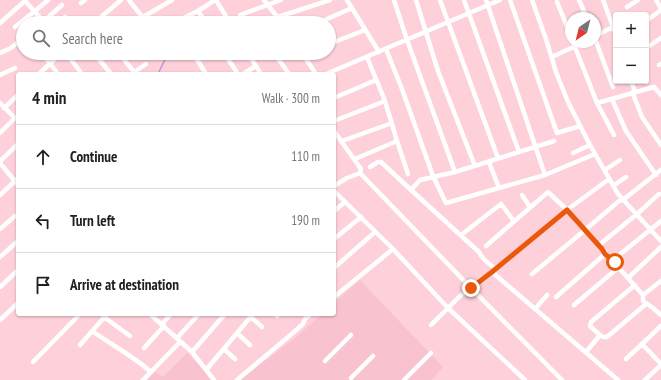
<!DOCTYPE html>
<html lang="en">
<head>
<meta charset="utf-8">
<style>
	:root { --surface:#fff; --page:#f2f2f2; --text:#202124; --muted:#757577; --line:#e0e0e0 }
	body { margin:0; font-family:"PT Sans Narrow",sans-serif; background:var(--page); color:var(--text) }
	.controls { position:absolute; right:12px; top:12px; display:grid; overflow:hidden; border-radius:4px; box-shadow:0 1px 3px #0004 }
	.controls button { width:36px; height:36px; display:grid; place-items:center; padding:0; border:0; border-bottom:1px solid var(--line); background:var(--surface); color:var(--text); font:20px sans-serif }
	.compass { position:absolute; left:565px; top:12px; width:36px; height:36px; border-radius:50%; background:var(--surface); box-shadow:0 1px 3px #0004; rotate:215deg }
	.stop { position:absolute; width:12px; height:12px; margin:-9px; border:3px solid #ea580c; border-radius:50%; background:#fff }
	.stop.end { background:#ea580c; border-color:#fff; box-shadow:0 1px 4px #0008 }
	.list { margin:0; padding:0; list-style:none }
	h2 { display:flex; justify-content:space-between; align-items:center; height:52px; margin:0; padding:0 16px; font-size:17px }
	h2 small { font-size:13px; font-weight:400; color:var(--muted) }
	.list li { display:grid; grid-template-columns:26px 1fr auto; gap:12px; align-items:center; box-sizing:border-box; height:64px; padding:0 16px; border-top:1px solid var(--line) }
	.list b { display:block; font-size:15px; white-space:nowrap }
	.list em { font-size:13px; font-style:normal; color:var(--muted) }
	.icon { flex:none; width:22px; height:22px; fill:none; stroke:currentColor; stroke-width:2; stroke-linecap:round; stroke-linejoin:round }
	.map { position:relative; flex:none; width:661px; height:380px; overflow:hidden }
	.search { position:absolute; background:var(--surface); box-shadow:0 1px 3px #0004; left:16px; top:16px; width:320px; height:44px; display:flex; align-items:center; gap:10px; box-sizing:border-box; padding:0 14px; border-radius:22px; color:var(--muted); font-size:15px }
	.panel { position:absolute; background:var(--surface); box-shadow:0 1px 3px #0004; left:16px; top:72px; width:320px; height:244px; border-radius:4px }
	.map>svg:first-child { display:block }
	.built { fill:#f8c2ce }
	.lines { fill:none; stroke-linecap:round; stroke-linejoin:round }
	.stream { stroke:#b39cd4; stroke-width:1.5 }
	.minor { stroke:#fff; stroke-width:4.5 }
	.route { stroke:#ea580c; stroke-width:5 }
</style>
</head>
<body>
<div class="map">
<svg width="661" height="380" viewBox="0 0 661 380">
	<rect width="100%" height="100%" fill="#fed0da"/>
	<path class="built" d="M360,280L443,367L432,380H240L295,338L322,314H334V303Z
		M187,353L214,380H147L155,372L163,377Z"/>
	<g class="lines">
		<path class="stream" d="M261,23L276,18
			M158,74L168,53"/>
		<path class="minor" d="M129,0L147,23
			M216,0L230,23
			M264,0L282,23
			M347,0L379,52
			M394,0L407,40L455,172
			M416,0L438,71L475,166
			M440,0L498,158
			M464,0L519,152
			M510,0L557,133L580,126
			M532,0L546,39L556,72L568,102L590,145L618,194L661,241
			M579,0L587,18
			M603,0L616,35
			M656,0L661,8
			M25,1L45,23
			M557,2L571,36
			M81,3L85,0
			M627,7L638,0
			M198,11L206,23
			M240,15L281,0
			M65,17L70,23
			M143,17L172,0
			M278,17L330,0
			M646,21L661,10
			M0,23L26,0
			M42,23L62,5
			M94,23L121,0
			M173,23L198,11L215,0
			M272,23L280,20
			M318,23L352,8
			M15,27L35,11L48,0
			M595,36L613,27
			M595,39L613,87
			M573,42L597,103L614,135
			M329,44L365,30
			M646,48L661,38
			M386,49L402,89L433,176L446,203L545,175L486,0
			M0,53L11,48L23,38
			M42,53L58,74
			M66,53L82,74
			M94,53L111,74
			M119,53L134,72
			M193,53L206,74
			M224,53L238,74
			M248,53L261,74
			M274,53L289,74
			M302,53L316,74
			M552,57L584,42
			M659,65L661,64
			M133,73L146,64
			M39,74L61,53
			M243,74L256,66
			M326,74L500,0
			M0,75L15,68
			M631,81L634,89L633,94L642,117L661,145
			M334,98L376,80
			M612,99L626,131L656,175
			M0,103L15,118L0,133
			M597,103L654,87L661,95
			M4,108L18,95
			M334,121L385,101
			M334,131L361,169L360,173L347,178L334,186
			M342,141L392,123
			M397,141L408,174
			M573,153L590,145
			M355,159L397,141L385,101L367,57
			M0,161L18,144
			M489,162L499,188
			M0,163L18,185
			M370,167L378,162H381L411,190
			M605,170L620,160
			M661,170L624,199L619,201L585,230L643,295V301L653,308L661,315
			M360,173L471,288L562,380
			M545,175L595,154
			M613,186L626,177
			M334,191L392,248L448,308L525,380
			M0,195L18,178
			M522,195L530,207
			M334,211L345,202
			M0,229L15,216
			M461,235L501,204L514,221
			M334,239L361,217
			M599,245L637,214L659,194
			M486,246L548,192L567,210L609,179
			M0,257L18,241
			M613,260L661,221
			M334,268L375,232
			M496,269C490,264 482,260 479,252L411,190L420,180L455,172L554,141
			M492,272L618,380
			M628,278L661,247
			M0,287L18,270
			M643,295L661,281
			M334,297L393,249
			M556,297L605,254
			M574,305L619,267
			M535,309L547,295
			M150,314L192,352L214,380
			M275,314L277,316L279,314
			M104,317L130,336
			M251,317L262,327
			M0,320L18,303
			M162,324L171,314
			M431,325L459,297L492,272L567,210L585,230L532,274
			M92,331C112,345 133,356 151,372
			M237,333L250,345
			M600,335L590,326L591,322L635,285
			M177,338L199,314
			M642,344L661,326
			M80,345L107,314
			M144,348L164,326
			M224,349L235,359
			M192,352L225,314
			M586,352L600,335L603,337H607L646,304
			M626,359L642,344L661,364
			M325,361L351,335
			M33,362L80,314
			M206,370L253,314
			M351,378L373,356
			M143,380L180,342
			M237,380L294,332L303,324L305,319L311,314
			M404,380L431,353
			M645,380L661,365"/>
	</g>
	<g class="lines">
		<path class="route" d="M471,288L492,272L567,210L602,249L605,254L615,262"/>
	</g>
</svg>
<div class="controls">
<button>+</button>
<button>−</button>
</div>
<svg class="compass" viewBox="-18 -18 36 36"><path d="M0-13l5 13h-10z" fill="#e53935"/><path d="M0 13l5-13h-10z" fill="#757577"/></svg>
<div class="stop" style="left:615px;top:262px"></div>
<div class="stop end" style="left:471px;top:288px"></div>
<div class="search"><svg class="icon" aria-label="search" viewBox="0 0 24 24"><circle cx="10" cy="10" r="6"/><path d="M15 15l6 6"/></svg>Search here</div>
<section class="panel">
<h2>4 min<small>Walk · 300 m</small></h2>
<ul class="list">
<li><svg class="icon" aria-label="ahead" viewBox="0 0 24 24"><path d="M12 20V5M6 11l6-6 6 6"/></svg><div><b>Continue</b></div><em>110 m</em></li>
<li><svg class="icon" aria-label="left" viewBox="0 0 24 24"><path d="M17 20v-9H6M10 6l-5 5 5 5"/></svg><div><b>Turn left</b></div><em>190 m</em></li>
<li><svg class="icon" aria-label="arrive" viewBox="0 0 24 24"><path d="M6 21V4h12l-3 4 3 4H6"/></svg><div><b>Arrive at destination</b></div></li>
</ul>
</section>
</div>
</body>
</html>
